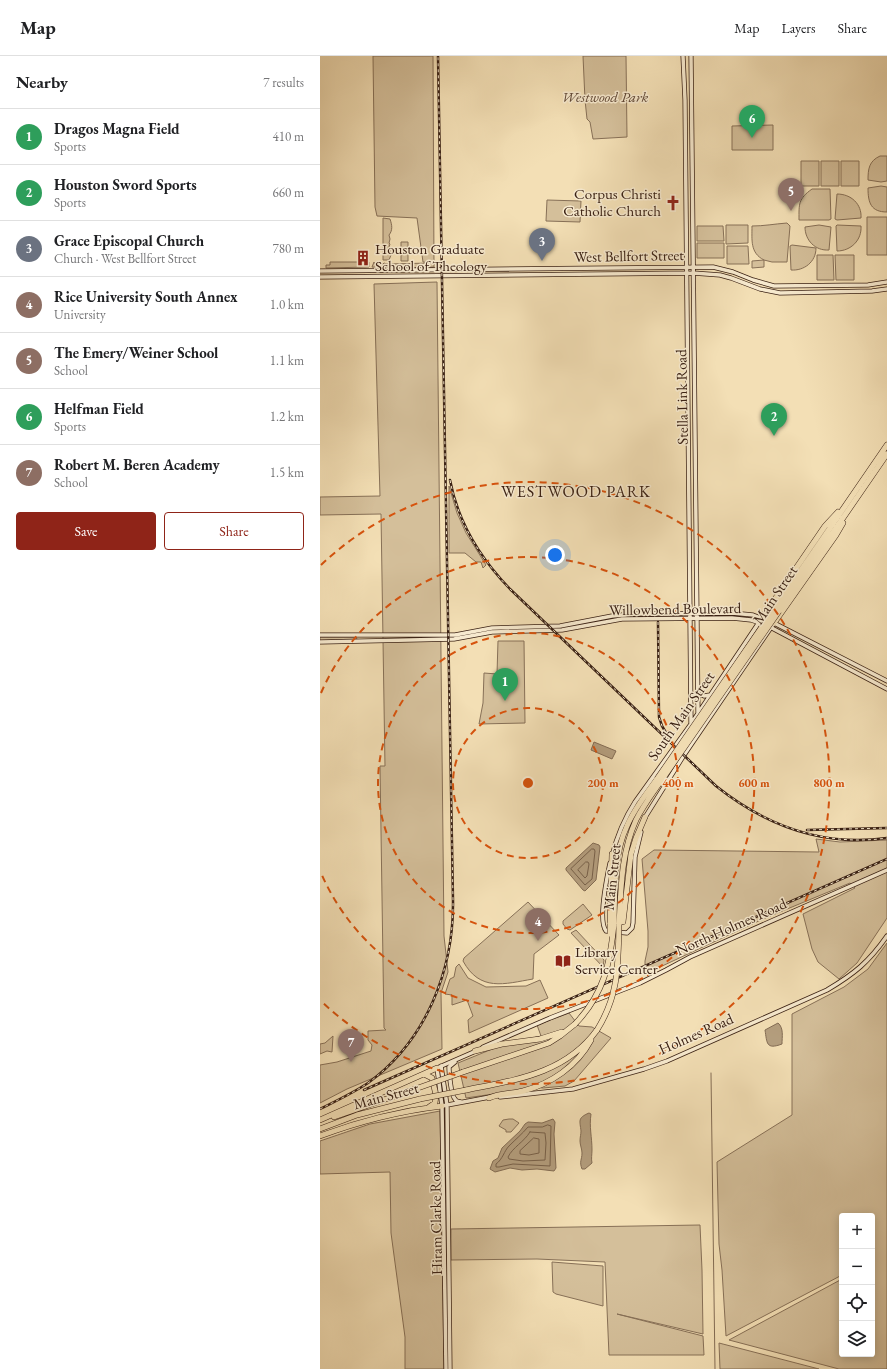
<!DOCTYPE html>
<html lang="en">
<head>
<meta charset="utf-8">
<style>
	:root { --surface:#fff; --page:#f6f6f6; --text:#202124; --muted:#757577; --line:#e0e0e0; --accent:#8f2418 }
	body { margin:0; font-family:"EB Garamond",serif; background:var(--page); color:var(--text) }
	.controls { position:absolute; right:12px; bottom:12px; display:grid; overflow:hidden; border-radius:4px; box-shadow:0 2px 10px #0003 }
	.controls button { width:36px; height:36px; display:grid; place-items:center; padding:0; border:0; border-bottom:1px solid var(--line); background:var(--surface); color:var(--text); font:20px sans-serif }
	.you { position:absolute; left:235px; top:499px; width:14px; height:14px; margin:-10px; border:3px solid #fff; border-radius:50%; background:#1a73e8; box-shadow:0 0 0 6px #1a73e833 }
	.badge { display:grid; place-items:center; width:26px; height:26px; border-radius:50%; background:var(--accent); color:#fff; font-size:13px; font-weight:700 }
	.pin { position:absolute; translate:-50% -33px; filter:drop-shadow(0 1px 2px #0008) }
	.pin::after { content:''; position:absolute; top:21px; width:14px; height:12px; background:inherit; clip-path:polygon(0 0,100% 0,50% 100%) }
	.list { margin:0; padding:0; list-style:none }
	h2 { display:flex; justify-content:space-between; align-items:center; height:52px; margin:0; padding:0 16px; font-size:17px }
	h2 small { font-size:13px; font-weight:400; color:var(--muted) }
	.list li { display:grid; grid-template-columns:26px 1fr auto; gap:12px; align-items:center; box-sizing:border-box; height:56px; padding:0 16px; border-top:1px solid var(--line) }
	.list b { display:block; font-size:15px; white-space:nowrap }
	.list p { margin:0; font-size:13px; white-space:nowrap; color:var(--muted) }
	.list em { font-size:13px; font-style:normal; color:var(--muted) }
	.actions { display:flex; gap:8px; padding:12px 16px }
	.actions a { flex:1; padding:9px 0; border:1px solid var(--accent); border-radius:4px; text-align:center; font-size:14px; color:var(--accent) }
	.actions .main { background:var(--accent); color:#fff }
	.icon { flex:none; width:22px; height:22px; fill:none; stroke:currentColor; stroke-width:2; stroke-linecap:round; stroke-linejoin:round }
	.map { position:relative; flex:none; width:567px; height:1313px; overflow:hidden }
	header { display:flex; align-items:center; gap:24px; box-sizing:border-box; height:56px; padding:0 20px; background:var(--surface); border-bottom:1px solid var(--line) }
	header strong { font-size:19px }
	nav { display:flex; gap:22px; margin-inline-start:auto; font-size:14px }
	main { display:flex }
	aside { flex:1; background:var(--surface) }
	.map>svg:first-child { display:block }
	.green { fill:#d4bf9a; stroke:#877057 }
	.water { fill:#b49e7e; stroke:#836c54 }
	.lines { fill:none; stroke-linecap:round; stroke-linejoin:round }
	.shore { stroke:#776049; stroke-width:1 }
	.stream { stroke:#836c54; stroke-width:1 }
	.secondary-casing { stroke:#3a2114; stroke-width:5 }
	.highway-casing { stroke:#3a2114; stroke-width:6 }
	.secondary { stroke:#f7eacf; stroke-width:3.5 }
	.highway { stroke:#f3dfb5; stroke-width:5 }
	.rail-casing { stroke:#3a2114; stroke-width:2.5 }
	.rail { stroke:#f7eacf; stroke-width:1; stroke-dasharray:3; stroke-linecap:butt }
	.highway-bridge-casing { stroke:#3a2114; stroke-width:6; stroke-linecap:butt }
	.highway-bridge { stroke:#f3dfb5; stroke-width:5 }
	.ring { fill:none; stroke:#d7530d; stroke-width:2; stroke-dasharray:7 5 }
	.labels { text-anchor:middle; stroke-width:3; stroke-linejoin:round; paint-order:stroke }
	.park-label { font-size:15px; font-style:italic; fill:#604836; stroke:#f7eacf }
	.poi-label { font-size:15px; fill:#3a2114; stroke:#f7eacf; text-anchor:start }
	.street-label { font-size:15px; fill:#3a2114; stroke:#f7eacf }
	.neighbourhood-label { font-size:16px; letter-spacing:1px; fill:#3a2114; stroke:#f7eacf }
	.centre { fill:#d7530d; stroke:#f7eacf; stroke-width:2 }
	.ring-label { font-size:12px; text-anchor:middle; font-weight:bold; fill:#d7530d; stroke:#f7eacf; stroke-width:3; stroke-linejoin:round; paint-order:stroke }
</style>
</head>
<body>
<header>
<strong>Map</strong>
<nav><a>Map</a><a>Layers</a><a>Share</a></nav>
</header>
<main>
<aside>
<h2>Nearby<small>7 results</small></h2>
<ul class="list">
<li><span class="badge" style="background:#2e9e5b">1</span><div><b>Dragos Magna Field</b><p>Sports</p></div><em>410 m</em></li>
<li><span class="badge" style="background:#2e9e5b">2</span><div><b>Houston Sword Sports</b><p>Sports</p></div><em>660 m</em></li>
<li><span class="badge" style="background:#6b7280">3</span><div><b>Grace Episcopal Church</b><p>Church · West Bellfort Street</p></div><em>780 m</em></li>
<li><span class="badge" style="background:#8d6e63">4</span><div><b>Rice University South Annex</b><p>University</p></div><em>1.0 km</em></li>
<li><span class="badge" style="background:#8d6e63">5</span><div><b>The Emery/Weiner School</b><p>School</p></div><em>1.1 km</em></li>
<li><span class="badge" style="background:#2e9e5b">6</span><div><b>Helfman Field</b><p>Sports</p></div><em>1.2 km</em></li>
<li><span class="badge" style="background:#8d6e63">7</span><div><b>Robert M. Beren Academy</b><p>School</p></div><em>1.5 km</em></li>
</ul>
<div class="actions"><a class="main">Save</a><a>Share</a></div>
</aside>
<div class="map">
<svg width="567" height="1313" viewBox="0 0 567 1313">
	<rect width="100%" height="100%" fill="#f3dfb5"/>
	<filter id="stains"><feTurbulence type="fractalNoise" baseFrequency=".005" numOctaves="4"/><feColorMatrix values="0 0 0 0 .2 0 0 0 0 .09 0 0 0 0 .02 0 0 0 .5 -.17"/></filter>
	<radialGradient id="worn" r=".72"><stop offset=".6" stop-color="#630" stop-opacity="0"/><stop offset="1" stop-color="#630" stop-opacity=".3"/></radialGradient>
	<path class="green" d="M53,0H113L114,211L83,212H113V213H52L70,212L52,211L54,206L55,208H63L64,207L67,208L111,207L103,206L97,162L57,160L55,151Z
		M263,0H306L307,81L273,83L270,66L267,63L265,44Z
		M453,69V94H412V70Z
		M560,100H567V125L561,126L548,124C548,113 549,105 560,100Z
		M481,105H499V130H481Z
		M501,105H519V130H501Z
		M521,105H539V130H521Z
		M561,130L567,131V156C551,156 548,147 548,132Z
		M492,133H510L511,163L509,164H479C479,148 478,143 492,133Z
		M517,138C531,138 542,148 541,162L517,164L515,163Z
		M227,144L261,145L260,166L226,165Z
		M547,161H567V199H547Z
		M63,162L70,163C72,169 73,174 69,179L70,183L69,187L70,188L69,191L70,193L71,199L69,204H63Z
		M467,167L470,170L467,206H452L444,204V211L432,212V205L444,204C430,197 432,184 432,170C444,170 454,168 467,167Z
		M406,169H428V187L406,188Z
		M499,169L511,171L509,194C495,195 485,184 485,171Z
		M517,169L541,170C542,184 531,195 517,195L516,170Z
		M377,170H403L404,185H377Z
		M81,186H88V205H81Z
		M377,187H404V202H377Z
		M472,189L496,192C496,206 484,215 471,214L470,190Z
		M407,190H428L429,208H407Z
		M497,199H513L514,224H497Z
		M515,199H534V224H516Z
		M10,206H49V211L6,212V209H10Z
		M117,226L124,880L128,916L121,937L122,993L27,1033L0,1047V1009L17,1006L51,995L52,989L48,984V975L66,974L64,972L60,710H65L61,458L0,459V441L60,440L54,228Z
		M129,430L137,457L146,477L166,509L163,512L161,506H156L145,497H129Z
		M0,581H35L37,582L36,584L0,585Z
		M178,585H204L205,667L159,668L163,647L164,617L177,618Z
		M496,783L520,786L567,784V862L537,907L519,923L498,906L492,893L483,858L535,832L530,827L443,863L340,911L325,917V905L328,891V875L322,803L334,794L499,796Z
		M208,846L239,879L214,898L213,923C184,928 160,936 143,905L144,902Z
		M263,848L272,859L250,874L247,873L243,868V865Z
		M256,874L284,904L283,911L251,877Z
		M567,887V1313H519L409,1284L522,1223V1298H552V1160H522V1219L406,1280L402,1214L399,1188L397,1106L472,1059V958L524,931L548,913Z
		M139,908L148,922L166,931L206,930L220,924L228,942L149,977L148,964L153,960L147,944L132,949V939L125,938L130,923L134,921L136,911Z
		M249,957L259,970L272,971L291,982L254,1025L245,1030L223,1032L211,1031L194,1035L146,1042L138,1007L182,989L221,980L217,969Z
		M13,980L12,996L7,995L0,998V988L5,987Z
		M120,1055L124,1313H85V1281L71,1177L70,1116L0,1118V1085L50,1068Z
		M189,1063H193L199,1067L191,1076H186V1074L179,1070L183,1064Z
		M380,1169L382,1214L383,1278L297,1258L383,1280L384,1299H289L285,1206L217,1203L131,1204V1173Z
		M232,1206L283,1210V1250L236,1238L233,1236Z
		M399,1287L499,1313H400Z"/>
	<path class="water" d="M274,686L296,695L292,703L271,694Z
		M273,787L279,789L280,791L276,824L265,835L263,834L246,814V812Z
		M458,967C464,972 462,981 462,988C446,994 447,987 445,974Z
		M269,1057L271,1058C269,1071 272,1081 272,1094C272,1098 271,1103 272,1107L265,1113H262C259,1105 262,1104 262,1097C262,1093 260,1089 260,1085C260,1081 261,1078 261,1075C260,1065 257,1062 269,1057Z
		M233,1063L235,1066L234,1078L236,1112L234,1115L217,1113L202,1114L190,1112L175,1116L170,1113L173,1105L178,1102L182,1092L200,1075L205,1068L208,1066L222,1067Z"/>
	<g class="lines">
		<path class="shore" d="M272,793H274L275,795L272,823L265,829L251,813Z
			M266,806H268L269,808L267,820L265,822L258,814Z
			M228,1069L231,1070L230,1110L193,1108L179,1111H176V1108C183,1103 184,1095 189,1090C196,1083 202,1078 208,1071H222Z
			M210,1076L225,1077L226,1087L225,1104L203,1105L189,1103L188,1101C193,1091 204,1086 210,1076Z
			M214,1082L219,1083V1097L209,1099L200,1098V1095Z"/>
		<path class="stream" d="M391,1017L395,1313"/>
		<g class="secondary-casing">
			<path id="secondary" d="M363,0L365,44L371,667
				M371,0L378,657
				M0,215L393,211L413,216L433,224L454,230L548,229L567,226
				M0,221L373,217L400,219L411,222L440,233L460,237L552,235L567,233
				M452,566L567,625
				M450,571L567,633
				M0,579H135L172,572L240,570L292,560L313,558L412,557L433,559L443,563
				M0,586L134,583L172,576L242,574L302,563L412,562L431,564L440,567
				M377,637L384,640L390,639
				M324,763L364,699L454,567
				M292,800C297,780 304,763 315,746L371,668L442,562
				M290,807C287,821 278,865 286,875L307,877L312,872L313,867L315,801L321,776
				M163,991L230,962L320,927L346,914L370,901L567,814
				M135,1006L129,1011C129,1016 131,1040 135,1043C136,1046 138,1045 141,1046
				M121,1010L127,1049L130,1313
				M180,1041L253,1033L324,1013L347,1005L507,934C534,918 549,906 567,880
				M122,1050L170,1041
				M126,1313L122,1050L117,1012L156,995"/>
		</g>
		<g class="highway-casing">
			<path id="highway" d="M455,552L567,389
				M459,555L567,398
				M442,562L505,470L518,456
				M454,567L516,479L523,467
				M303,866L311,798L316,782L325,761
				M290,868L292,798
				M294,868C295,836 293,800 307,770C314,753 326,738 337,723
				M299,869C301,833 301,797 316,764C323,750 332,738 341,725
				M155,995L182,988L220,983L242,976
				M143,1016L229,987L240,980L255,968
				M104,1018L112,1022L116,1039L115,1047L109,1051
				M146,1034C195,1024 245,1018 277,974
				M169,1042C180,1037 192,1038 203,1035C231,1028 257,1010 271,984
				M14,1061L98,1032
				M0,1064L117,1012
				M0,1073L37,1059L100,1043
				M0,1080C40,1065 80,1055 122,1050"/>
		</g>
		<use href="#secondary" class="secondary"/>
		<use href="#highway" class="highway"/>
		<g class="rail-casing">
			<path id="rail" d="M130,424C138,466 160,502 190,533L396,730C445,769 503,791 567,782
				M338,566L339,661L342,670L348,680
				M487,774L567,772
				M44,1034L567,803
				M0,1053C16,1045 33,1037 48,1027C106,985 134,914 133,844L118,0"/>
		</g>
		<use href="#rail" class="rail"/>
		<g class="highway-bridge-casing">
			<path id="highway-bridge" d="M337,723L455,552
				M341,725L459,555
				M290,878V868
				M255,968C284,938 290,908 294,868
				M277,974C299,939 298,909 299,869
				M98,1032L143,1016
				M100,1043L146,1034"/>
		</g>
		<use href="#highway-bridge" class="highway-bridge"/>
	</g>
	<g class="ring">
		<circle cx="208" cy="727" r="75"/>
		<circle cx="208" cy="727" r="150"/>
		<path d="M1 637A226 226 0 1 1 1 817"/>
		<path d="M1 509A301 301 0 1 1 1 945"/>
	</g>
	<defs>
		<g id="church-bare" transform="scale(1.2)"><path d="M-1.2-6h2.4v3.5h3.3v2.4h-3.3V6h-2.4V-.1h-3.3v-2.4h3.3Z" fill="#8f2418" stroke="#f7eacf" stroke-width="2.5" paint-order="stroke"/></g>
		<g id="building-bare" transform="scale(1.2)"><path d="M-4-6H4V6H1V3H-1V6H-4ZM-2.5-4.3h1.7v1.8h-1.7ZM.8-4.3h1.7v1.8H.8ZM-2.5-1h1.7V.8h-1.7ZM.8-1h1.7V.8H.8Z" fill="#8f2418" stroke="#f7eacf" stroke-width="2.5" paint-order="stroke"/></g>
		<g id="library-bare" transform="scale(1.2)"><path d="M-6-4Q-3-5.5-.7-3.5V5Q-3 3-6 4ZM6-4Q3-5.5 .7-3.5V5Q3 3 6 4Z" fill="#8f2418" stroke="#f7eacf" stroke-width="2.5" paint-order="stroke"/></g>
	</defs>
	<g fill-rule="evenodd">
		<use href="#church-bare" x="353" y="147"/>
		<use href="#building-bare" x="43" y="202"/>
		<use href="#library-bare" x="243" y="905"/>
	</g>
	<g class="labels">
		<g class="park-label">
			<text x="285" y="46">Westwood Park</text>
		</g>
		<g class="poi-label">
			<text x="341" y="143" text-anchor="end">Corpus Christi<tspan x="341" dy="17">Catholic Church</tspan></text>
			<text x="55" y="198">Houston Graduate<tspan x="55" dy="17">School of Theology</tspan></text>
			<text x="255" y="901">Library<tspan x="255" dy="17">Service Center</tspan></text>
		</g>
		<g class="street-label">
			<text transform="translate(309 200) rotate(-1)" y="5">West Bellfort Street</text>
			<text transform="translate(362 341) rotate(-91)" y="5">Stella Link Road</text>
			<text transform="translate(455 539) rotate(-56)" y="5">Main Street</text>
			<text transform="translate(355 553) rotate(-1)" y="5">Willowbend Boulevard</text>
			<text transform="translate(361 660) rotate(-55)" y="5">South Main Street</text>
			<text transform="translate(292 821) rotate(-84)" y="5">Main Street</text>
			<text transform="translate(411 871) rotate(-24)" y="5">North Holmes Road</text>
			<text transform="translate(376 978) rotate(-24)" y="5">Holmes Road</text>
			<text transform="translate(66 1040) rotate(-15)" y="5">Main Street</text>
			<text transform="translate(116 1162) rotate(-91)" y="5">Hiram Clarke Road</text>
		</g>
		<g class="neighbourhood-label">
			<text x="256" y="441">WESTWOOD PARK</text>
		</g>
	</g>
	<circle cx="208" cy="727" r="6" class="centre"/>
	<g class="ring-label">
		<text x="283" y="731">200 m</text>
		<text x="358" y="731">400 m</text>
		<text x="434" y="731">600 m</text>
		<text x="509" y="731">800 m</text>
	</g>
	<rect width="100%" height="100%" filter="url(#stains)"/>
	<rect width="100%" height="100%" fill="url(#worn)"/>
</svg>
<div class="controls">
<button>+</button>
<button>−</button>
<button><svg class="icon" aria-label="locate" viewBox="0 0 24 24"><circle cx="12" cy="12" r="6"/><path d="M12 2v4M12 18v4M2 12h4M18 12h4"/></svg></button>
<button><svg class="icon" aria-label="layers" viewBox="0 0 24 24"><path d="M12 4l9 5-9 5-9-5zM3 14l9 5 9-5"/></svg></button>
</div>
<div class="you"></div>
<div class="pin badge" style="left:185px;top:645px;background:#2e9e5b">1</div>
<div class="pin badge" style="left:454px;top:380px;background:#2e9e5b">2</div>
<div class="pin badge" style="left:222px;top:205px;background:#6b7280">3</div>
<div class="pin badge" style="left:218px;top:885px;background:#8d6e63">4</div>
<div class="pin badge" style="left:471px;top:155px;background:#8d6e63">5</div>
<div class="pin badge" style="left:432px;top:82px;background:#2e9e5b">6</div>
<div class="pin badge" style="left:31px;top:1006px;background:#8d6e63">7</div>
</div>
</main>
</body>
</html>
